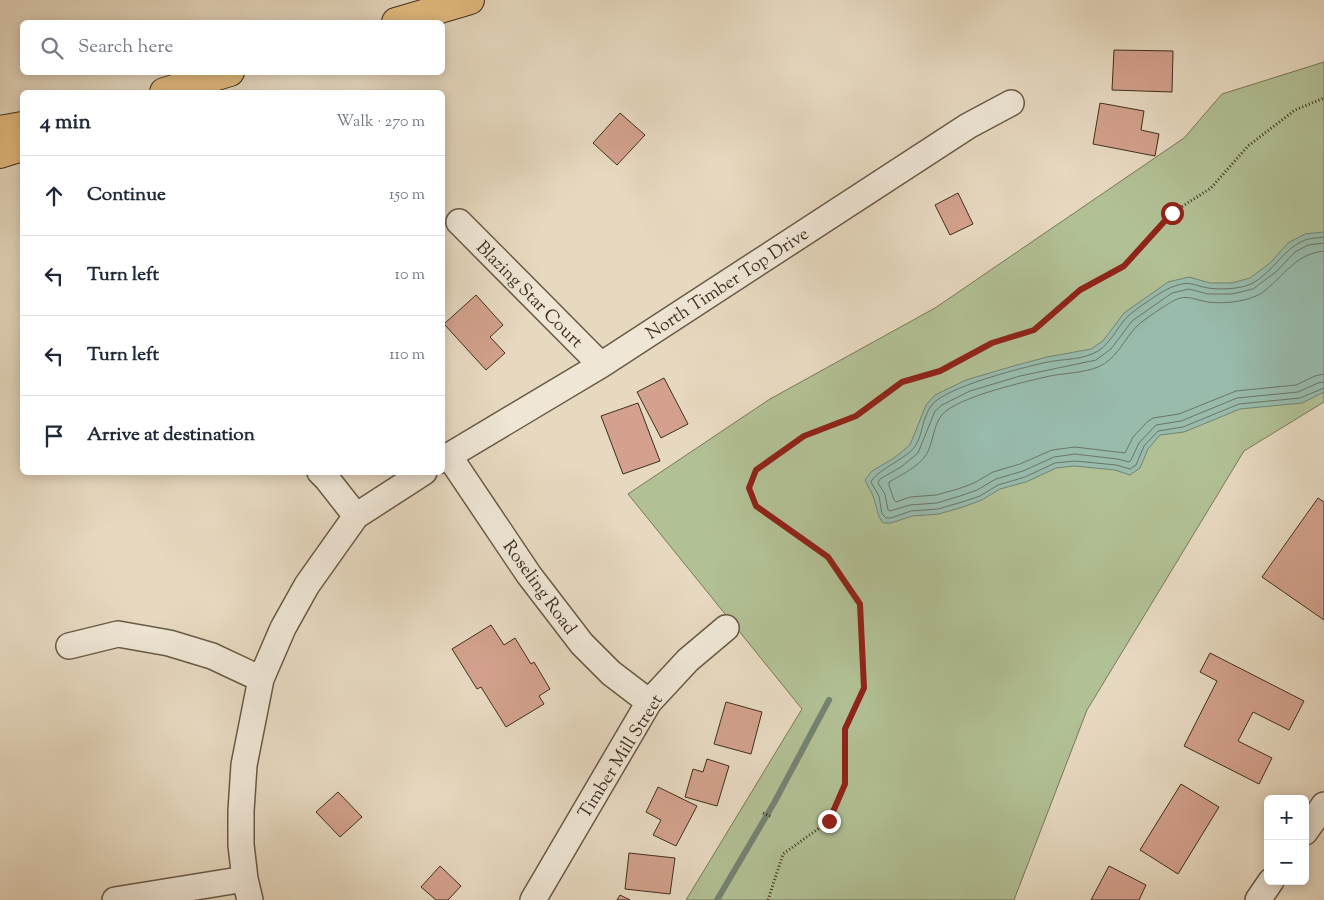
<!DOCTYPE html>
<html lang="en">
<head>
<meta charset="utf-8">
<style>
	:root { --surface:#fff; --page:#f2f2f3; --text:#1f2937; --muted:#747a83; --line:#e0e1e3 }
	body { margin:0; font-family:"Sorts Mill Goudy",serif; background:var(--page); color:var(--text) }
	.controls { position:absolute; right:15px; bottom:15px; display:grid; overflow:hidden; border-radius:8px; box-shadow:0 2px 12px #0003 }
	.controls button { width:45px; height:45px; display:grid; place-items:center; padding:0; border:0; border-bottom:1px solid var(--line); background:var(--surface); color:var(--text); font:25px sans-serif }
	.stop { position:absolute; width:15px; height:15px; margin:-11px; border:4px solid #8f2418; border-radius:50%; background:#fff }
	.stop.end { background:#8f2418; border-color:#fff; box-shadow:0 1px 5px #0008 }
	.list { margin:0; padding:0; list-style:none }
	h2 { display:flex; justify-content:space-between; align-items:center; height:65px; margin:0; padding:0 20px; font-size:21px }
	h2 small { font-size:16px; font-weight:400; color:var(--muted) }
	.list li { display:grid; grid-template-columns:32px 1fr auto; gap:15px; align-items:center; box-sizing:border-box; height:80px; padding:0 20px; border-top:1px solid var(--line) }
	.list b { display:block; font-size:19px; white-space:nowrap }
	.list em { font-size:16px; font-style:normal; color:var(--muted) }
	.icon { flex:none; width:28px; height:28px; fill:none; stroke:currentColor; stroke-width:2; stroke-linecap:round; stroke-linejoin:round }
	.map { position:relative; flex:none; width:1324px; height:900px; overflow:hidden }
	.search { position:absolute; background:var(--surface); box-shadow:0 2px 12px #0003; left:20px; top:20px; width:425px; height:55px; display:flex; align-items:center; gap:12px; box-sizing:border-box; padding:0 18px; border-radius:8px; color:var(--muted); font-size:19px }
	.panel { position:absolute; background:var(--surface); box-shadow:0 2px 12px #0003; left:20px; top:90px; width:425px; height:385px; border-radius:8px }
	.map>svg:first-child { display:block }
	.green { fill:#b2c095; stroke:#78785a }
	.water { fill:#98bbac; stroke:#748373 }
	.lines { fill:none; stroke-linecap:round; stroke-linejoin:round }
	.shore { stroke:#6c7565; stroke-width:1 }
	.stream { stroke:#748373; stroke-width:6 }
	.building { fill:#d3a18d; stroke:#3f2f1e }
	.minor-casing { stroke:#695a46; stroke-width:28 }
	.primary-casing { stroke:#3f2f1e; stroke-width:30 }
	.path { stroke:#3f2f1e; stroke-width:3; stroke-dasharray:1 2.5; stroke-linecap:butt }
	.minor { stroke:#efe6d6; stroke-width:25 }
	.primary { stroke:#e4bc80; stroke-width:28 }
	.route { stroke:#8f2418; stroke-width:6 }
	.labels { text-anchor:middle; stroke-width:4; stroke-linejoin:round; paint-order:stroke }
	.street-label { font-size:18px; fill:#3f2f1e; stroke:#efe6d6 }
</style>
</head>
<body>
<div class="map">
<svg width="1324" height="900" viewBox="0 0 1324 900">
	<rect width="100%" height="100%" fill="#e7d9c0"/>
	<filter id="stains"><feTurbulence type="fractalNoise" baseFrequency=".004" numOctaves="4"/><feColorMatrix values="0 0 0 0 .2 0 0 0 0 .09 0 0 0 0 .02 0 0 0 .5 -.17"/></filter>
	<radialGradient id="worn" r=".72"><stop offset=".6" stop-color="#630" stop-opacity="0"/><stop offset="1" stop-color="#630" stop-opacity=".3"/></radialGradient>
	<path class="green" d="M1324,62V402L1244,451L1087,710L1014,900H686L802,709L628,494L770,399L935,308L1184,138L1222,94Z"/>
	<path class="water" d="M1324,232V392L1302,403L1240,409L1184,432L1160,435L1148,449L1140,468L1130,475L1115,470L1074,466L1056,468L1026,482L1000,489L982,500L963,507L939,514L912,516L891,523H883C877,515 877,508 874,499C872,492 868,487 865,480L872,471L894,458L910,445L926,405L935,395L966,380L1017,365L1047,357L1091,349L1103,341L1124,313L1168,282L1189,277L1210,283H1232L1250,278L1270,263L1288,243L1305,234Z"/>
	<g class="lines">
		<path class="shore" d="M1324,237C1318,238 1311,238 1305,240C1284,248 1273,272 1253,283C1242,289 1221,290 1208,288C1192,285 1190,280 1172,287C1163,290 1136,309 1128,316C1116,328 1109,348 1092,354C1078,360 1062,359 1048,362C1020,368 959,384 937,400C920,413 925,437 912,450C902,460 875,472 871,482L879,496L882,514L886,518H891L911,511L938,509L962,502L980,496L998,485L1025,477L1055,463L1075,461L1116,465L1130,469L1136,465L1144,446L1158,431L1183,427L1239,404L1300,398L1324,388
			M1324,243L1308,245L1295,252L1277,271L1253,289L1232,294H1208L1189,289L1172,293L1132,321L1111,349L1096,360L1020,376L970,391L942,405L935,411L918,453L901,467L880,479L878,483L885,494L888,510L890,511L910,505L937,503L960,496L977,490L996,479L1023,471L1054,457L1075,454L1117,459L1129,462L1131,460L1139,443L1156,425L1181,421L1237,398L1298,392L1318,383L1324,382
			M1324,251C1297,254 1288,271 1269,287C1265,291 1261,294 1256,296C1242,302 1223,304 1208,302C1195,300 1187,294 1175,300C1164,306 1146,318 1137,326C1124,339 1117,359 1098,367C1083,373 1065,373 1050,376C1023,382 967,395 946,411C933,420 934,443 926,455C918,467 901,475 889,482V485L894,500L896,502L910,497L936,495L958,489L974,483L993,472L1020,464L1052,450L1075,447L1125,453L1133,437L1147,422L1153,418L1179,414L1236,391L1296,385L1315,376L1324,374"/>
		<path class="stream" d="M717,900L774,803L829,700"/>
	</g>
	<path class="building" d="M1114,50L1173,51L1172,92L1112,90Z
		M1100,103L1144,111L1141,130L1159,134L1155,156L1093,144Z
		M620,113L645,135L617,165L593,143Z
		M958,193L973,224L950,235L935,205Z
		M476,295L503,325L490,337L505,353L486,370L444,324Z
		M664,378L688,424L661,438L637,392Z
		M638,403L660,461L623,474L601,416Z
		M1318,498L1324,502V620L1262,577Z
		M491,625L504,645L515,638L531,664L534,662L550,689L539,696L544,704L506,727L481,687L477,689L452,649Z
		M1210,653L1304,701L1289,730L1253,712L1238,741L1272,758L1259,784L1184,746L1217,681L1200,672Z
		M726,702L762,712L751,754L714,744Z
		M707,759L729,766L717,806L685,797L693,769L703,772Z
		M1181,784L1219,807L1178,874L1140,850Z
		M658,787L697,806L676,846L653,835L661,820L646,812Z
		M338,792L362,817L340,837L316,812Z
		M629,853L675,858L670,894L625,889Z
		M440,866L461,886L448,900H436L421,887Z
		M1109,866L1146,885L1139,900H1091Z
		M620,895L630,900H617Z"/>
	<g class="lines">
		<g class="minor-casing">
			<path id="minor" d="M459,222L601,365
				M449,456L529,575L582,644L611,673L649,702
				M442,460L601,365L968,126L1011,103
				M320,472L327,479L356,516
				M69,646L118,634L169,643L212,656L261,679
				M1305,832L1324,805
				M115,900L245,879
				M250,900L245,879L241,845V811L244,765L261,679L283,628L307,585L356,516L424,472
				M533,900L649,702L688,660L726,628
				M1258,900L1271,881"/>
		</g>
		<g class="primary-casing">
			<path id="primary" d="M396,22L470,0
				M164,92L230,72
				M0,130L22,126
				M0,154L22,147"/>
		</g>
		<path class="path" d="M763,813L772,817
			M768,900L783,854L829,821L845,784V729L864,688L860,604L828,557L756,506L749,487L756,470L804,436L856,416L902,382L940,371L992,343L1034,330L1081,290L1124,266L1172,213L1211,188L1248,146L1295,110L1324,98"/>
		<use href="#minor" class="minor"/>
		<use href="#primary" class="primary"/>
	</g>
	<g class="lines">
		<path class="route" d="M829,821L845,784V729L864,688L860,604L828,557L756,506L749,488L756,470L804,436L856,416L902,382L940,371L992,343L1034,330L1080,290L1124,266L1172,213"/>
	</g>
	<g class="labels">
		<g class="street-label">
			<text transform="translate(727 283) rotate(-33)" y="6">North Timber Top Drive</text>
			<text transform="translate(530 294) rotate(45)" y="6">Blazing Star Court</text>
			<text transform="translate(540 587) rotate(54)" y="6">Roseling Road</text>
			<text transform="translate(620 756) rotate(-58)" y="6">Timber Mill Street</text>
		</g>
	</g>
	<rect width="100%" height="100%" filter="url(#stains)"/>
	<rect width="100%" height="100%" fill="url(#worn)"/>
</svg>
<div class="controls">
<button>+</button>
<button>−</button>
</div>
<div class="stop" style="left:1172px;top:213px"></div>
<div class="stop end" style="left:829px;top:821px"></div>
<div class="search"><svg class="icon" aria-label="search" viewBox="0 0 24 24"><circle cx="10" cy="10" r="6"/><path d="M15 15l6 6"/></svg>Search here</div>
<section class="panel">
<h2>4 min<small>Walk · 270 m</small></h2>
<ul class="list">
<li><svg class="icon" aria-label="ahead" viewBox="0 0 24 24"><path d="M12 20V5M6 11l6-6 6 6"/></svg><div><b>Continue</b></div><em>150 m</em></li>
<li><svg class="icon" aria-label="left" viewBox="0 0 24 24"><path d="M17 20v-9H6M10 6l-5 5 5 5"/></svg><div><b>Turn left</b></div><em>10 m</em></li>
<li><svg class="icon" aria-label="left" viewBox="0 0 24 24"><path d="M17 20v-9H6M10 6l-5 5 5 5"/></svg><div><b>Turn left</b></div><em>110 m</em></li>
<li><svg class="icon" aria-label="arrive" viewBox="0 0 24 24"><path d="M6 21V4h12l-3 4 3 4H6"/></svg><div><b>Arrive at destination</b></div></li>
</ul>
</section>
</div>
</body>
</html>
